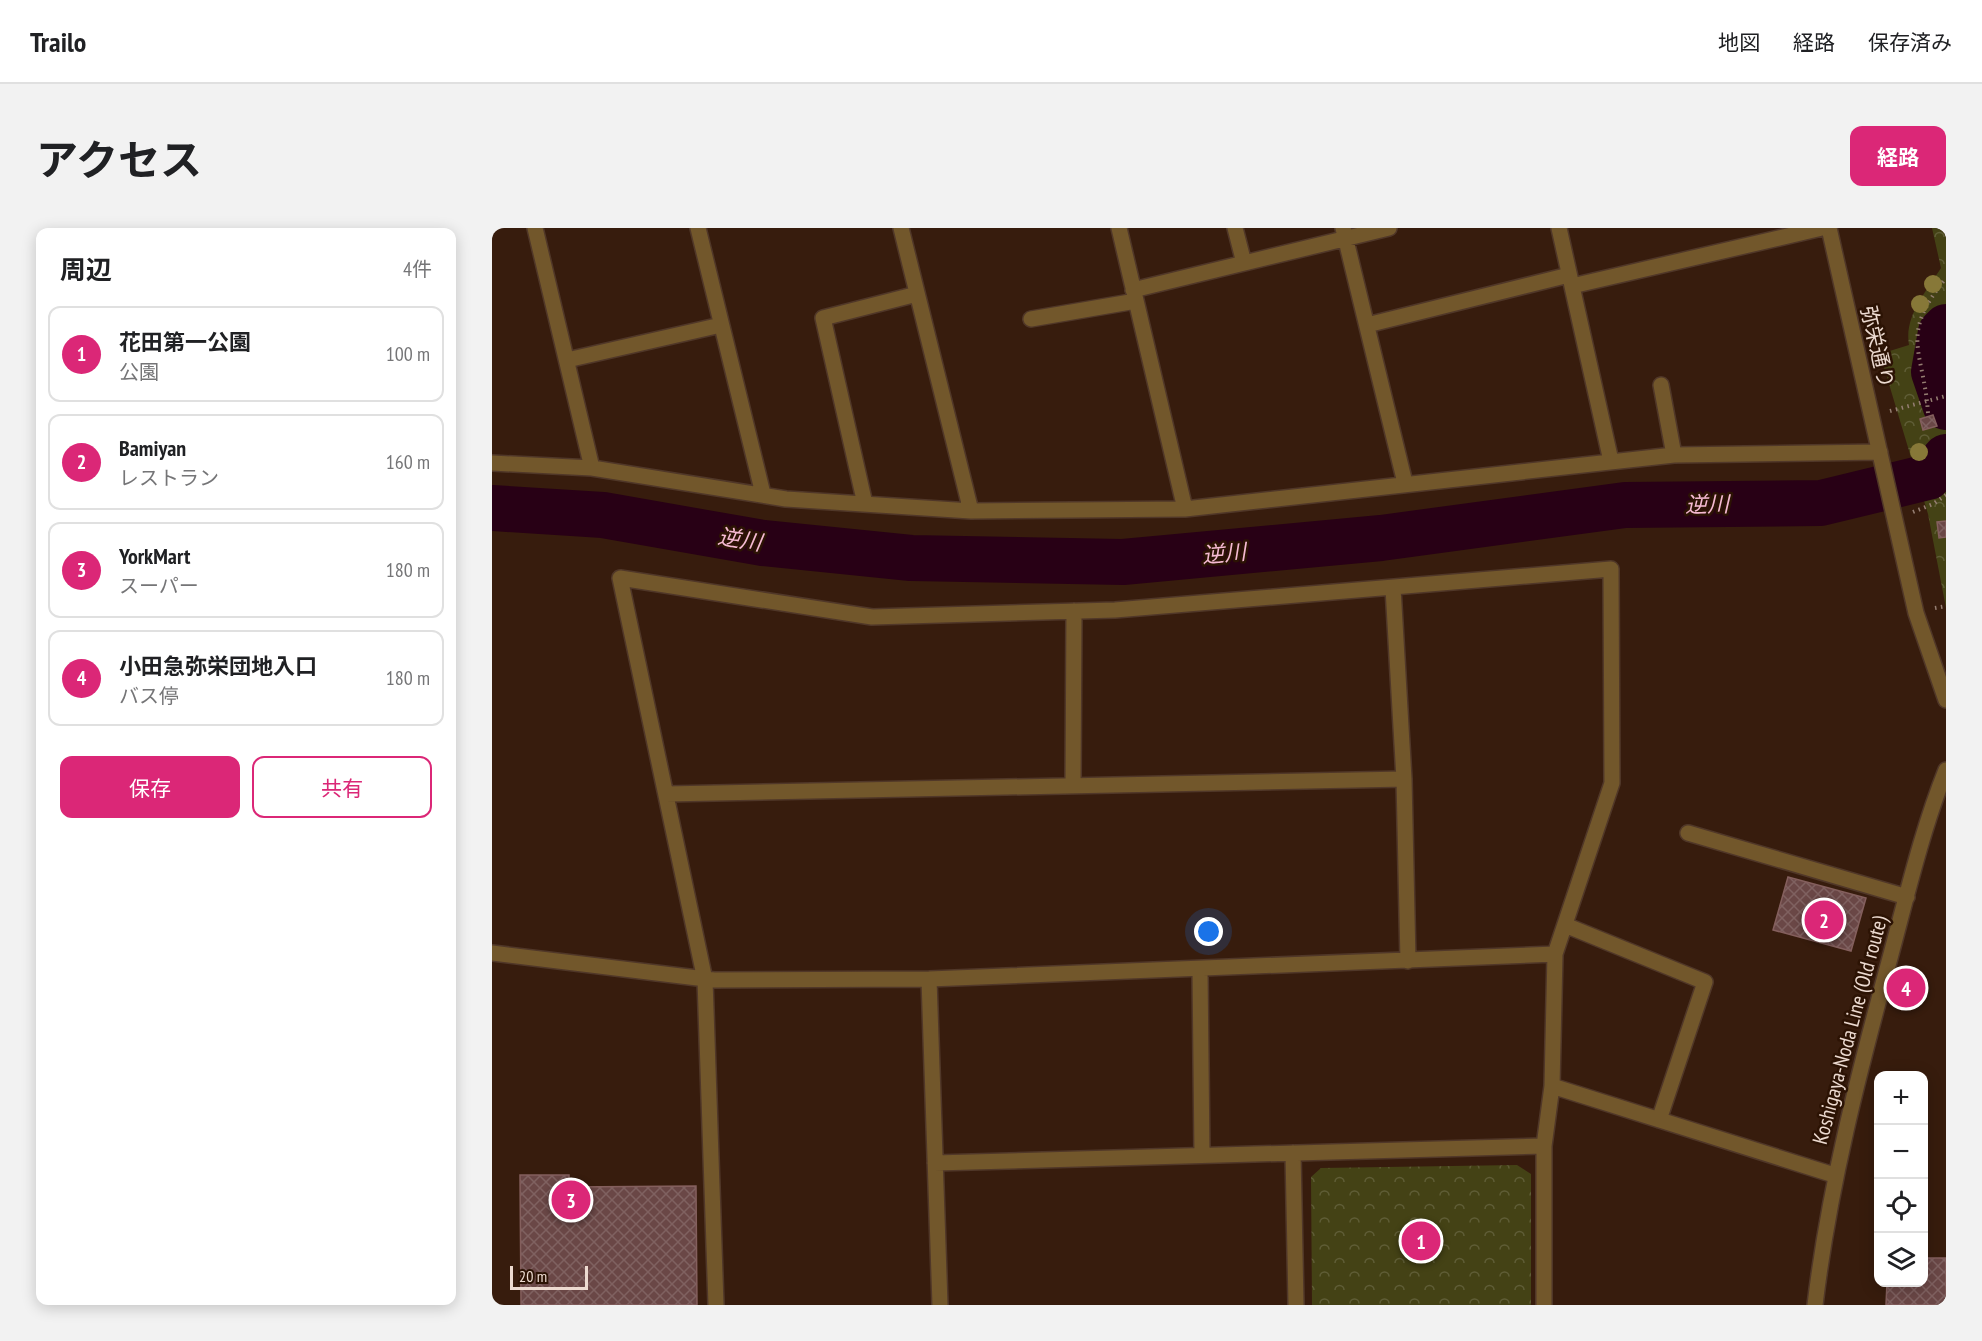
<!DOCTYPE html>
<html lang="ja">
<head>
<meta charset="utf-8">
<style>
	:root { --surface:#fff; --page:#f2f2f2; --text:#202124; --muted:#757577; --line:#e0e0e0; --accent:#db2777 }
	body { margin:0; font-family:"PT Sans Narrow","Noto Sans JP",sans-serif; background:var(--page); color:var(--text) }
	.controls { position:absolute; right:18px; bottom:18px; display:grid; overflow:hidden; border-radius:12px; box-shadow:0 3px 15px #0003 }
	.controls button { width:54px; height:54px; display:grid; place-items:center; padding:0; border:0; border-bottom:2px solid var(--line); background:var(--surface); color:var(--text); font:30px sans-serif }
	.scale { position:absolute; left:18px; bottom:15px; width:78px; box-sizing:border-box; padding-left:6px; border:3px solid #ecdad0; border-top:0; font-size:16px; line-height:21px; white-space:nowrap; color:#ecdad0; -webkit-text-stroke:4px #2c1304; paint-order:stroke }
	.you { position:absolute; left:717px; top:704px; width:21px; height:21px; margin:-15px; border:4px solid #fff; border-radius:50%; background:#1a73e8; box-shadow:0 0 0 9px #1a73e833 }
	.badge { display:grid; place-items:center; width:39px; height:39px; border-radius:50%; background:var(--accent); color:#fff; font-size:20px; font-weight:700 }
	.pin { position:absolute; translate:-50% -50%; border:3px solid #fff; box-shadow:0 2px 6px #0006 }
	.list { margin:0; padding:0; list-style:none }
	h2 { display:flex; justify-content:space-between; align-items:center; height:78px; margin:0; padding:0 24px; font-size:26px }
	h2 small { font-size:20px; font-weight:400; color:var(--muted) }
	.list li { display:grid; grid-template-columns:39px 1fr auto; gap:18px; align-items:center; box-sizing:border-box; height:96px; margin:0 12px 12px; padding:0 12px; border:2px solid var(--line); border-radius:12px }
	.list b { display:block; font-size:22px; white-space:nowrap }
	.list p { margin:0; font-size:20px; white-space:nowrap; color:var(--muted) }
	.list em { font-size:20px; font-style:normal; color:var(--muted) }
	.actions { display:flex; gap:12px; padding:18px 24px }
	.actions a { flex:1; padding:14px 0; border:2px solid var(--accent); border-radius:12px; text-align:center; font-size:21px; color:var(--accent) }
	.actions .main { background:var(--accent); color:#fff }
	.icon { flex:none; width:33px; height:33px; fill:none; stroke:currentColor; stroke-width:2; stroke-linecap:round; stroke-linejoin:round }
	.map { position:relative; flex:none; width:1454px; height:1077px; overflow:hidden; border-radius:12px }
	header { display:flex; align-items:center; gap:36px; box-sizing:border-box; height:84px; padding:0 30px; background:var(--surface); border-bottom:2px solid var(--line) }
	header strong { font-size:28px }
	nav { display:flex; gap:33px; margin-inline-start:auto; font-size:21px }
	.intro { display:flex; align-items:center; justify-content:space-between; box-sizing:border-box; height:144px; padding:0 36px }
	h1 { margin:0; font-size:42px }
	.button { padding:15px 27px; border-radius:12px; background:var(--accent); color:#fff; font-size:21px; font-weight:700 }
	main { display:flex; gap:36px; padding:0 36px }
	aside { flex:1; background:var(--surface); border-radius:12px; box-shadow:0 3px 15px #0003 }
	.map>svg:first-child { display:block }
	.park { fill:url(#park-crowns) }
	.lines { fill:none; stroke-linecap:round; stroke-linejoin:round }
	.river { stroke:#280015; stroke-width:46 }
	.building { fill:url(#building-cross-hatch); stroke:#845f5d; stroke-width:1.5 }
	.minor-casing { stroke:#503728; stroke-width:18 }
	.path { stroke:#957e72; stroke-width:4; stroke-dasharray:1.5 4.5; stroke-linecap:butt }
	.minor { stroke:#72572b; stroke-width:15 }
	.tree { fill:#877838 }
	.labels { text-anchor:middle; stroke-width:5; stroke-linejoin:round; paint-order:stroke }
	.street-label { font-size:21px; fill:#ecdad0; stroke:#2c1304 }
	.water-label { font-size:22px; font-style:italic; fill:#f5bad2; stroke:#2c1304 }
</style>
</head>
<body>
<header>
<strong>Trailo</strong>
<nav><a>地図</a><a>経路</a><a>保存済み</a></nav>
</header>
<div class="intro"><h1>アクセス</h1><a class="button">経路</a></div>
<main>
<aside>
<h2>周辺<small>4件</small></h2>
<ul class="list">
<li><span class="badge">1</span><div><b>花田第一公園</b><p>公園</p></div><em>100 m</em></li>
<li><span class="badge">2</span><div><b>Bamiyan</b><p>レストラン</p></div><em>160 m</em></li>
<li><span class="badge">3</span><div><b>YorkMart</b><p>スーパー</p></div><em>180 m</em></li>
<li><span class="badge">4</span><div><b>小田急弥栄団地入口</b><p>バス停</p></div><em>180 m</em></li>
</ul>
<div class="actions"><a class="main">保存</a><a>共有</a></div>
</aside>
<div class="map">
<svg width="1454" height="1077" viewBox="0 0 1454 1077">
	<defs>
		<pattern id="park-crowns" width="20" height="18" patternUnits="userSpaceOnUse" patternTransform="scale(1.5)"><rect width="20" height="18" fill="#444215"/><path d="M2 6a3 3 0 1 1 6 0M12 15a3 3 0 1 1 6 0" fill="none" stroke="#5f5d36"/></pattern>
		<pattern id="building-cross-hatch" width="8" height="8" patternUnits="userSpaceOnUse" patternTransform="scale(1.5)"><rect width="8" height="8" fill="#6a4746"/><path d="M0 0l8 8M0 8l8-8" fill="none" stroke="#7f6160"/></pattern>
	</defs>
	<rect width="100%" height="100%" fill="#371c0d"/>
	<path class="park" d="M1440,0H1454V380L1436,286L1388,126L1417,117C1412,88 1434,64 1449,40Z
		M1025,937L1039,946V1077H820L819,949L829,940Z"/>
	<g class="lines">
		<path class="river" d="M1454,99L1449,104L1442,144L1454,179
			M0,280L111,287L271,315L419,330L631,334L889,310L1133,277L1329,275L1436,249L1454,229"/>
	</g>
	<path class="building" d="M1441,187L1445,198L1431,202L1428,191Z
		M1454,293V309L1447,310L1445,294Z
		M1296,649L1374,670L1359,723L1281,702Z
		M28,947H77V959L204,958L205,1077H29Z
		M1432,1030H1454V1077H1394L1395,1054H1432Z"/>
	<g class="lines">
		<g class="minor-casing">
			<path id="minor" d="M43,0L100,240
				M206,0L271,266
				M409,0L479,283
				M627,0L693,281
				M743,0L752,35
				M851,0L913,255
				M1067,0L1119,233
				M1337,0L1424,385L1454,472
				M1080,58L1330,0
				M641,62L897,0
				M539,91L644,73
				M875,97L1077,47
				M75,132L229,97
				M1169,157L1182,227
				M0,235L100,240L294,271L479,283L693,281L1182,227L1388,224
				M373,276L331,90L425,66
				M901,360L912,551
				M581,558L582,383
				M174,566L912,551L916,733
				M1196,605L1415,669
				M1073,697L1213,754L1167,892
				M0,725L222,752L437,751L1063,726
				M708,742L710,927
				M437,751L448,1077
				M1060,858L1342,947
				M801,925L804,1077
				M443,935L1052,918
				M224,1077L213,752L128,350L380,389L623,382L1119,341L1120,555L1063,726L1060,858L1052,918V1077
				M1323,1077C1337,959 1367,844 1398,730C1415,667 1430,602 1454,542"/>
		</g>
		<path class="path" d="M1398,183L1454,168
			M1436,185C1432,122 1406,109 1454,50
			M1421,284L1441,276L1454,267
			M1443,380L1454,378"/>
		<use href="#minor" class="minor"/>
	</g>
	<g class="tree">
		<circle cx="1441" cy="56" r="9"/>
		<circle cx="1428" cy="76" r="9"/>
		<circle cx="1427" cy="224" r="9"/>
	</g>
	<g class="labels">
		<g class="street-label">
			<text transform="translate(1385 119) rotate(77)" y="7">弥栄通り</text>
			<text transform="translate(1358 802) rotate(-75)" y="7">Koshigaya-Noda Line (Old route)</text>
		</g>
		<g class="water-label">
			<text transform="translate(1215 276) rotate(-1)" y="8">逆川</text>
			<text transform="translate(248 311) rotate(9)" y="8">逆川</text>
			<text transform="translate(732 325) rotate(-5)" y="8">逆川</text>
		</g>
	</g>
</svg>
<div class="controls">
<button>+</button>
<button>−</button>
<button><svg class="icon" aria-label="locate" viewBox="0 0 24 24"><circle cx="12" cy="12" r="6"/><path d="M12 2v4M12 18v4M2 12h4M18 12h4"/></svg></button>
<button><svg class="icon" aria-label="layers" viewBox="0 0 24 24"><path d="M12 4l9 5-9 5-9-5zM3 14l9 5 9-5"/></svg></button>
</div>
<div class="scale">20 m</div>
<div class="you"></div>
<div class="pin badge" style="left:929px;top:1013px">1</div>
<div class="pin badge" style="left:1332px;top:692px">2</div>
<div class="pin badge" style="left:79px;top:972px">3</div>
<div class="pin badge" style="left:1414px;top:760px">4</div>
</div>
</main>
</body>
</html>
